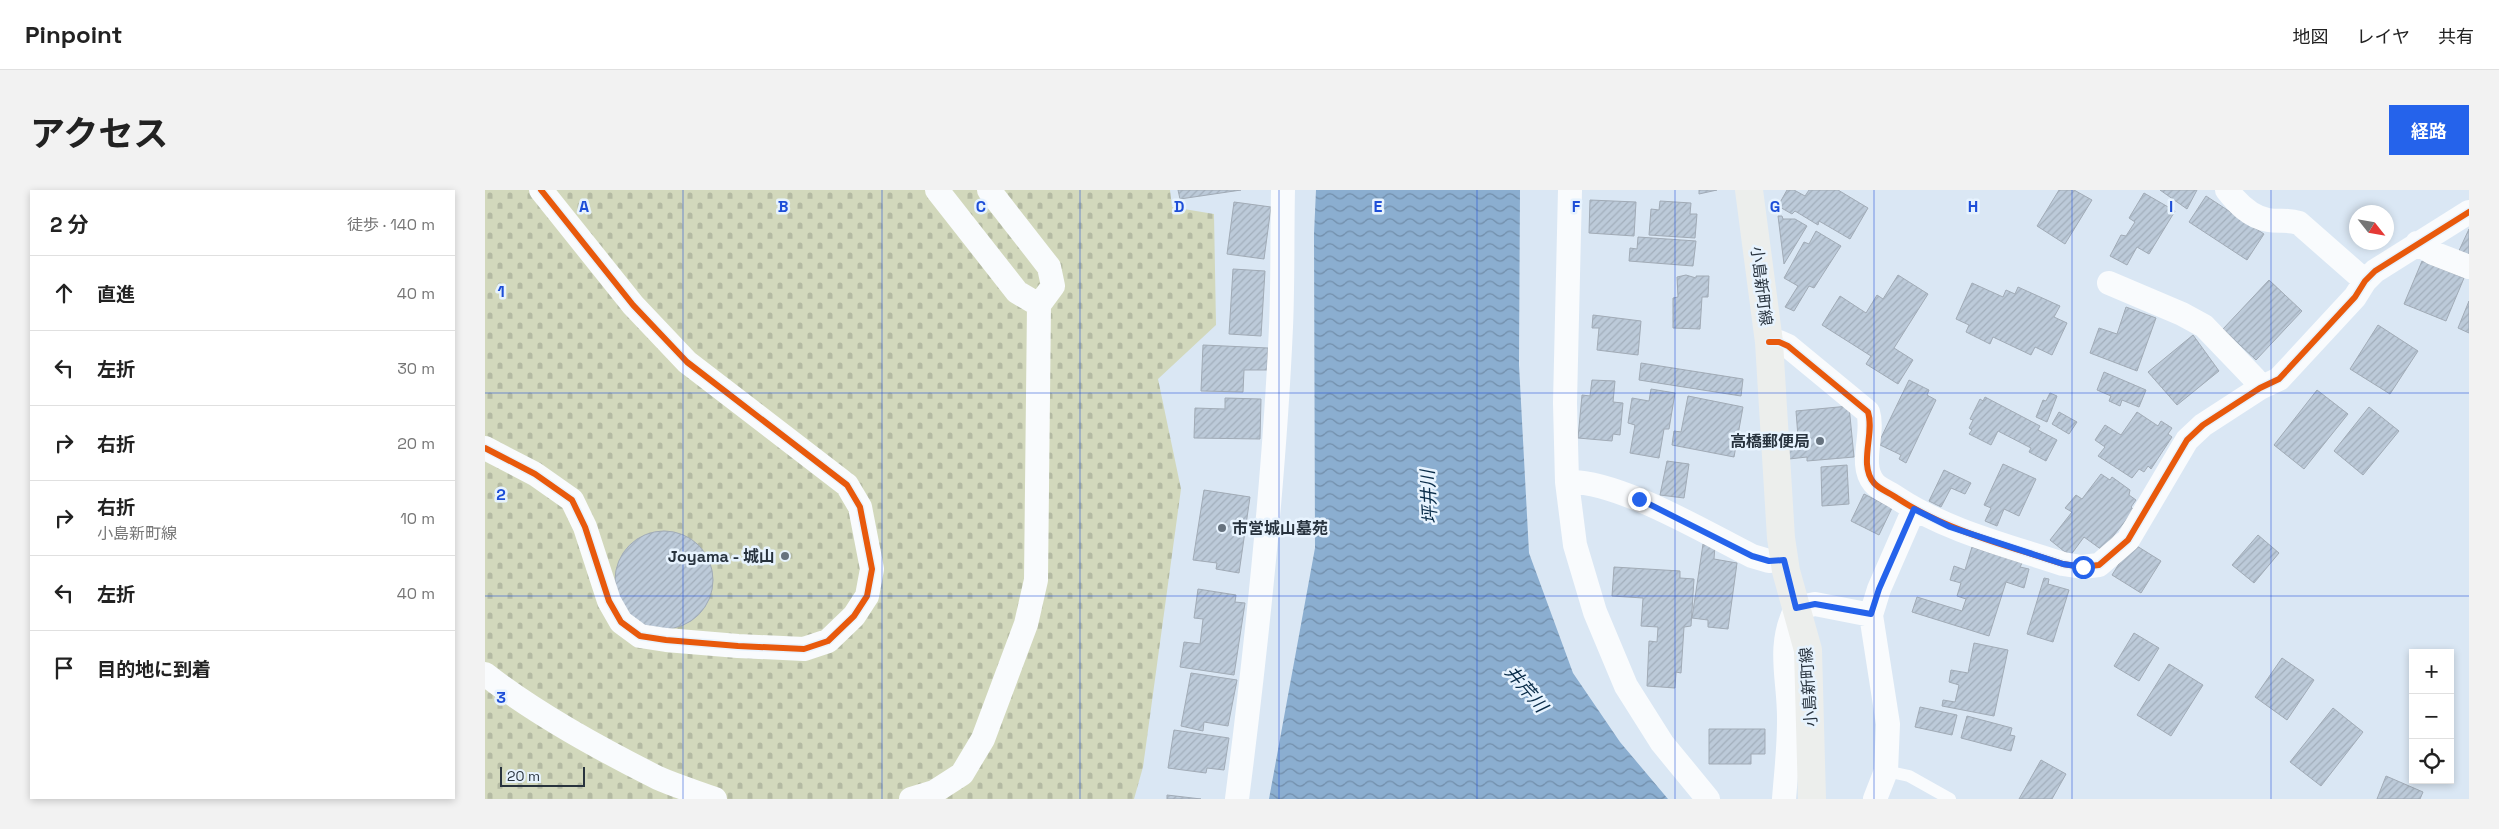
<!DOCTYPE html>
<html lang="ja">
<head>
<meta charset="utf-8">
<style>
	:root { --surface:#fff; --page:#f2f2f2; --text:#222; --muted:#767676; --line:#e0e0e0; --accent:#2563eb }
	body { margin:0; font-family:"Space Grotesk","Noto Sans JP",sans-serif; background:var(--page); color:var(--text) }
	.controls { position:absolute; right:15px; bottom:15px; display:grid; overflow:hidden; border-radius:0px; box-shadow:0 2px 8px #0003 }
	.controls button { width:45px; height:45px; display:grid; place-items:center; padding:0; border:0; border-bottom:1px solid var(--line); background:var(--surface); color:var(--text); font:25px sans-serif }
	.compass { position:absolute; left:1864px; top:15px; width:45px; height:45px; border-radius:50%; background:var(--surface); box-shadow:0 2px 8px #0003; rotate:121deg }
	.scale { position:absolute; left:15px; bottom:12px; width:85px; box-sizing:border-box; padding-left:5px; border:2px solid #28333e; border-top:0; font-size:14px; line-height:18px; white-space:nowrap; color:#28333e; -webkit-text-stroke:4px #e7f3fe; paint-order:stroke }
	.stop { position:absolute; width:15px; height:15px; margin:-11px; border:4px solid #2563eb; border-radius:50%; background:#fff }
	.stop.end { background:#2563eb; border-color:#fff; box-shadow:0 1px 5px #0008 }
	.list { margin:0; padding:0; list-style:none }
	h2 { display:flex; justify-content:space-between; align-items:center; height:65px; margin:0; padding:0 20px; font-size:21px }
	h2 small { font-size:16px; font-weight:400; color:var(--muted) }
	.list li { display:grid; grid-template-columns:32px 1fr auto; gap:15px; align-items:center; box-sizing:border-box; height:75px; padding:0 20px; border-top:1px solid var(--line) }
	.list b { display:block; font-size:19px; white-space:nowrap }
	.list p { margin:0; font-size:16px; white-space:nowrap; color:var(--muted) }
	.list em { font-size:16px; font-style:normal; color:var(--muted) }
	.icon { flex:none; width:28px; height:28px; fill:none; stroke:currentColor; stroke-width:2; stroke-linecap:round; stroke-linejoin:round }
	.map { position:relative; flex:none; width:1984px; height:609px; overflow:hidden; border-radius:0px }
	header { display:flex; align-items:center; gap:30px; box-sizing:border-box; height:70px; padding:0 25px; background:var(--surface); border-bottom:1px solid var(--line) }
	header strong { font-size:24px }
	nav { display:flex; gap:28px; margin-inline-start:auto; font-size:18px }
	.intro { display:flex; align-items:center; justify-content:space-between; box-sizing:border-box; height:120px; padding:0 30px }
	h1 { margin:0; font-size:35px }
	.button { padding:12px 22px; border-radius:0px; background:var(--accent); color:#fff; font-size:18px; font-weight:700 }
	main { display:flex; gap:30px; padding:0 30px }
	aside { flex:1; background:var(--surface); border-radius:0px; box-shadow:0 2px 8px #0003 }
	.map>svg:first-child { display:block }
	.cemetery { fill:url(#cemetery-stones) }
	.water { fill:url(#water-waves) }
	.building { fill:url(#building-hatch); stroke:#a1abb6 }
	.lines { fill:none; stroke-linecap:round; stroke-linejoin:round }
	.lane { stroke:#f9fbfd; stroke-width:12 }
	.street { stroke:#f9fbfd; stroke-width:24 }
	.secondary { stroke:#eceeec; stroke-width:28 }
	.cycleway-casing { stroke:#e7f3fe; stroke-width:9 }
	.cycleway { stroke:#e8590c; stroke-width:6 }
	.route { stroke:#2563eb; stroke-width:6 }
	.grid { fill:none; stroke:#1d4ed8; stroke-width:1; stroke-opacity:0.55 }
	.poi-dot { fill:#66727e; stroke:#e7f3fe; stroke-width:2 }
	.labels { text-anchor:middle; stroke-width:5; stroke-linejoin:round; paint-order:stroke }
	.street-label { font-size:16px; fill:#28333e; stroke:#e7f3fe }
	.poi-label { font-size:16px; font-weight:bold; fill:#28333e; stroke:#e7f3fe; text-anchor:end }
	.water-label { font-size:18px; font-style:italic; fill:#082b48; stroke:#e7f3fe }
	.grid-label { font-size:16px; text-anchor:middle; font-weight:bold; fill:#1d4ed8; stroke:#e7f3fe; stroke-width:5; stroke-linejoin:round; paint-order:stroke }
</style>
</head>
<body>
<header>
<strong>Pinpoint</strong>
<nav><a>地図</a><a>レイヤ</a><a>共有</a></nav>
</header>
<div class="intro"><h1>アクセス</h1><a class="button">経路</a></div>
<main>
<aside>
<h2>2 分<small>徒歩 · 140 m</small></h2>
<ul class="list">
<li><svg class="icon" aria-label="ahead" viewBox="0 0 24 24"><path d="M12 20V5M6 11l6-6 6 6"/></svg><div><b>直進</b></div><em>40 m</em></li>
<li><svg class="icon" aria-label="left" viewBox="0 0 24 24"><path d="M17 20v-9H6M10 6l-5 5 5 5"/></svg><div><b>左折</b></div><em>30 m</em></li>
<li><svg class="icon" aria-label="right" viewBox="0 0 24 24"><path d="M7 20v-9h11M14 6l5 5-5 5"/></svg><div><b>右折</b></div><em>20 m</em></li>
<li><svg class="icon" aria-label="right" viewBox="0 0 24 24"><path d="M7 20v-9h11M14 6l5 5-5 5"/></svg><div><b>右折</b><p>小島新町線</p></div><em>10 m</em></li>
<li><svg class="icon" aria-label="left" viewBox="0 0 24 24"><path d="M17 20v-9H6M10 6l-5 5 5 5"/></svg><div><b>左折</b></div><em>40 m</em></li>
<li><svg class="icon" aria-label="arrive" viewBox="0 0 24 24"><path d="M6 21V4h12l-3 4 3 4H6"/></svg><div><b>目的地に到着</b></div></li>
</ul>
</aside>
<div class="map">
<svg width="1984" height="609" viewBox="0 0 1984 609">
	<defs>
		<pattern id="cemetery-stones" width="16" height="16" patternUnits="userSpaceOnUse" patternTransform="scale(1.25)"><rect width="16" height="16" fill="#d2d8bc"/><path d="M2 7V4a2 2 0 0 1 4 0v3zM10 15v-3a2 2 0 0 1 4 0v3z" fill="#b4baa3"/></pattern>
		<pattern id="water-waves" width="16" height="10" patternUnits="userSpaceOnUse" patternTransform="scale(1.25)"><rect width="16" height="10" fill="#8baed0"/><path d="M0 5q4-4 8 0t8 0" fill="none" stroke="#728eaa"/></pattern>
		<pattern id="building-hatch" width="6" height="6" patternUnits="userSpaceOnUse" patternTransform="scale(1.25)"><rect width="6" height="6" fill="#bccad9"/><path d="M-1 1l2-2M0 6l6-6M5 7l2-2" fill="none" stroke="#a2aebb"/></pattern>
	</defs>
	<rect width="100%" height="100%" fill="#dae7f4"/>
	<path class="cemetery" d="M0,0H685L687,17L729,24L731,135L673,189L696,299L658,577L649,609H0Z"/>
	<path class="water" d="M831,0H1035L1034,175L1044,363L1088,483L1135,552L1183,609H784L830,358L829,44Z"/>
	<path class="building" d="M693,0H756L695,9Z
		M1214,0H1232L1214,4Z
		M1302,0H1309L1320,6L1324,0H1353L1383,18L1365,49L1334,31L1333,35L1310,21L1307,24L1293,16Z
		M1574,0H1589L1607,10L1580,54L1552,36Z
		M1675,0H1712L1702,19Z
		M1659,3L1690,21L1664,64L1652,57L1642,75L1625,66L1636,45L1641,46L1650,32L1644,28Z
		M1721,6L1779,44L1762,70L1704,32Z
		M1105,10L1151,12L1149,46L1104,43Z
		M1175,11L1206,13L1205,24H1212L1210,48L1164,45L1166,19L1174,20Z
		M749,12L786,17L779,69L742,64Z
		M1293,26H1297L1298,29H1310L1322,36L1299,74Z
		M1984,39V70L1972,65Z
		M1331,41L1356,56L1329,98L1324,96L1309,121L1300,117L1313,96L1299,88L1319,52L1324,54Z
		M1153,47L1211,51L1208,76L1144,71L1145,58L1152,59Z
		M1937,71L1979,88L1961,131L1919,114Z
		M748,79L780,81L776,146L744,144Z
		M1201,85L1211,88V86H1224L1223,107H1217L1215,139L1188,138V108L1193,107L1192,87Z
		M1413,85L1443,104L1409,158L1428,170L1413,194L1381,174L1386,166L1337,135L1355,106L1381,123L1392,105L1398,109Z
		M1784,90L1817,121L1771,170L1738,139Z
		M1487,93L1518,107L1521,100L1530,104L1533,97L1575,116L1569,127L1582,133L1567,165L1550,157L1546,165L1508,147L1505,154L1481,142L1484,135L1471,129Z
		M1984,111V143L1973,138Z
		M1641,117L1671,128L1652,181L1605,163L1614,138L1632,144Z
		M1108,125L1156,131L1153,165L1112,160L1114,138H1107Z
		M1893,135L1933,161L1905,204L1865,179Z
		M1708,145L1734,181L1692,215L1663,182Z
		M718,155L783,158L782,180H759L758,202L716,201Z
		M1156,173L1258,189L1256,206L1154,190Z
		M1619,182L1661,200L1654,217L1637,210L1635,216L1624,211L1626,206L1612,200Z
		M1107,190L1130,191L1128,212L1138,213L1135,245L1128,244L1127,251L1093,248L1097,205L1105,206Z
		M1424,190L1444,200L1442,205L1451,210L1421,273L1414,269L1416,265L1393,254Z
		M1166,199L1190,203L1184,239H1179L1174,268L1145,263L1150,235L1143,233L1147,208L1164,211Z
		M1832,200L1863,224L1819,279L1789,255Z
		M1565,203L1572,206L1562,232L1551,227L1558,210L1561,211Z
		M1203,206L1258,217L1249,267L1187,255L1189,241L1196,242Z
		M1500,207L1555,236L1553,240L1572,250L1561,271L1544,262L1546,258L1513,241L1506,255L1484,244L1487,240L1484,238L1488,230L1485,229L1495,209L1498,211Z
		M740,208L776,209L775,249L709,248L710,218L740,219Z
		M1364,216L1369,267L1322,271V267L1304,269L1303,248L1313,247L1311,221Z
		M1884,217L1914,241L1878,285L1849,261Z
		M1574,222L1592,232L1584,244L1567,234Z
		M1652,222L1673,236L1676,231L1687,238L1683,244L1687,247L1666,279L1663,276L1659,282L1654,279L1647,288L1613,266L1620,257L1610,250L1620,235L1636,245Z
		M1182,271L1204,274L1199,308L1175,305Z
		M1518,274L1551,289L1534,326L1519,319L1512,336L1500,331L1506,318L1499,315Z
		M1362,275L1364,314L1337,316L1336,277Z
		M1459,280L1486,293L1480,304L1466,298L1456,317L1444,311Z
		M1616,284L1625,290L1627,287L1645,300L1644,305L1651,310L1646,317L1649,320L1617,360L1599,347L1585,366L1565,350L1587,322L1580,318L1591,305L1597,309Z
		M719,300L765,307L754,383L731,379L732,373L708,370Z
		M1379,304L1407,318L1394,345L1366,331Z
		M130 390a49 49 0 1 1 98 0a49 49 0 1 1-98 0Z
		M1773,345L1794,363L1769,393L1747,375Z
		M1647,353L1676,371L1656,403L1627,385Z
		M1218,354L1230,356L1229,369L1252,373L1243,439L1223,437V430L1207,428Z
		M1487,357L1537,373L1535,377L1544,379L1539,398L1521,392L1504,446L1427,422L1432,407L1477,421L1481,409L1472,406L1476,393L1465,390L1469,376L1480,380Z
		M1129,377L1195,381V388L1209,389L1206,436L1199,437L1196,483L1191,482L1190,498L1162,496L1164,451L1172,452L1173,437L1156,436L1158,408L1127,406Z
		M1559,388L1564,389L1563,394L1584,400L1568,452L1542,444Z
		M713,399L751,405L750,412L760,413L749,485L695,477L699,452L715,454L718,429L709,428Z
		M1649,443L1674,458L1654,491L1629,476Z
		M1489,453L1523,460L1509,526L1457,516L1458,510L1470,512L1474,495L1464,492L1466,480L1483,483Z
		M1797,468L1829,490L1802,530L1770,507Z
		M1684,474L1718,495L1686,546L1652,525Z
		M706,483L752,490L743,536L719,532L718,541L696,536Z
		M1435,517L1472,525L1467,545L1430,537Z
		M1848,518L1878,542L1836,596L1805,572Z
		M1482,526L1527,538L1525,545L1530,546L1526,561L1476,548Z
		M1224,539H1280V564H1266V574H1224Z
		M689,540L744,548L739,580L722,578L721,583L683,578Z
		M1556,570L1581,584L1567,609H1534Z
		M1901,586L1938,602L1935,609H1892Z
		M682,605L716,609H682Z"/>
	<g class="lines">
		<path class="lane" d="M1401,581L1424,586L1465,609"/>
		<path class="street" d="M452,0L532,102L554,115
			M1085,0L1080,213L1082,292L1090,355L1110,422L1141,496L1177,553L1223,609
			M1742,0C1752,13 1765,27 1783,30C1794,32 1802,29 1814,33L1880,91
			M1932,53L1948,63L1984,77
			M1624,93L1697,124L1719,136L1769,188L1775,198
			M1284,152H1294L1303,156L1383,222C1390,244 1373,274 1389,293C1394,299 1405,303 1412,308C1462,341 1521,355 1578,374L1597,377L1614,375L1643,350L1702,250L1718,235L1775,198L1794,189L1870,107L1880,91L1890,81L1984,22
			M0,258L50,284L87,310L100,337L124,411L136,432L155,446L181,450L253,456L319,459L343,451L369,426L382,406L387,379L375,317L362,295L202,172L148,115L56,0
			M1082,292C1131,289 1221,343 1267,366L1284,371L1299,370
			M0,484C51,524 115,559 173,588C191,596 211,602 230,609
			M426,609L449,602L477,584L498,549L541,434L551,390L554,115L568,96L564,77L504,0
			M752,609C772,452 789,294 796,137C798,91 797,45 798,0
			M1299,609C1301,583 1304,558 1304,532C1305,490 1291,459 1311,418L1330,414L1386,425
			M1390,609L1401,581L1403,534L1386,425L1394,399L1429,319"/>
		<path class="secondary" d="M1264,0L1284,152L1296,348L1301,381L1323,460L1327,609"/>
		<g class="cycleway-casing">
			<path id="cycleway" d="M1284,152H1294L1303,156L1383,222C1390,244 1373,274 1389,293C1394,299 1405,303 1412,308C1462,341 1521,355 1578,374L1597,377L1614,375L1643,350L1702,250L1718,235L1775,198L1794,189L1870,107L1880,91L1890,81L1984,22
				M0,258L50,284L87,310L100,337L124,411L136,432L155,446L181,450L253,456L319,459L343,451L369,426L382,406L387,379L375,317L362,295L202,172L148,115L56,0"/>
		</g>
		<use href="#cycleway" class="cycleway"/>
	</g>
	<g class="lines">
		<path class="route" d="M1154,309L1267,366L1284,371L1299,370L1311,418L1330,414L1386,424L1394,399L1429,319L1465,337L1578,374L1598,377"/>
	</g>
	<path class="grid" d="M198,0V609M397,0V609M595,0V609M794,0V609M992,0V609M1190,0V609M1389,0V609M1587,0V609M1786,0V609M0,203H1984M0,406H1984"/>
	<g class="poi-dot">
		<circle cx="1335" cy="251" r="5"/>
		<circle cx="737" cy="338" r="5"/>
		<circle cx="300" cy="366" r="5"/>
	</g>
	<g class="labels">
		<g class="street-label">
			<text transform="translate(1277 96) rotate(83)" y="6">小島新町線</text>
			<text transform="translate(1323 497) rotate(-94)" y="6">小島新町線</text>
		</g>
		<g class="poi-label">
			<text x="1325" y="257">高橋郵便局</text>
			<text x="747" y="344" text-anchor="start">市営城山墓苑</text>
			<text x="290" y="372">Joyama - 城山</text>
		</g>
		<g class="water-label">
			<text transform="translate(944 307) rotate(-93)" y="6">坪井川</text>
			<text transform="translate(1041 499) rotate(50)" y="6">井芹川</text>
		</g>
	</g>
	<g class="grid-label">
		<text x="99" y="22">A</text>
		<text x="298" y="22">B</text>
		<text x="496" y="22">C</text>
		<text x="694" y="22">D</text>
		<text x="893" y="22">E</text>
		<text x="1091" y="22">F</text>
		<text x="1290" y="22">G</text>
		<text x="1488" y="22">H</text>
		<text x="1686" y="22">I</text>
		<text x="16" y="107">1</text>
		<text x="16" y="310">2</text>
		<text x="16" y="513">3</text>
	</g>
</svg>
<div class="controls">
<button>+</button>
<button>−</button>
<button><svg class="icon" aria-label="locate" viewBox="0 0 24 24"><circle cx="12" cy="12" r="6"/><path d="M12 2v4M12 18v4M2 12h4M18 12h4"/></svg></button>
</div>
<svg class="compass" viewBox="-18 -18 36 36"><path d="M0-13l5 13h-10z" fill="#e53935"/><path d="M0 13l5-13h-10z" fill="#767676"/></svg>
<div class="scale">20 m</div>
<div class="stop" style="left:1598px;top:377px"></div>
<div class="stop end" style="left:1154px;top:309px"></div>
</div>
</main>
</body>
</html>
